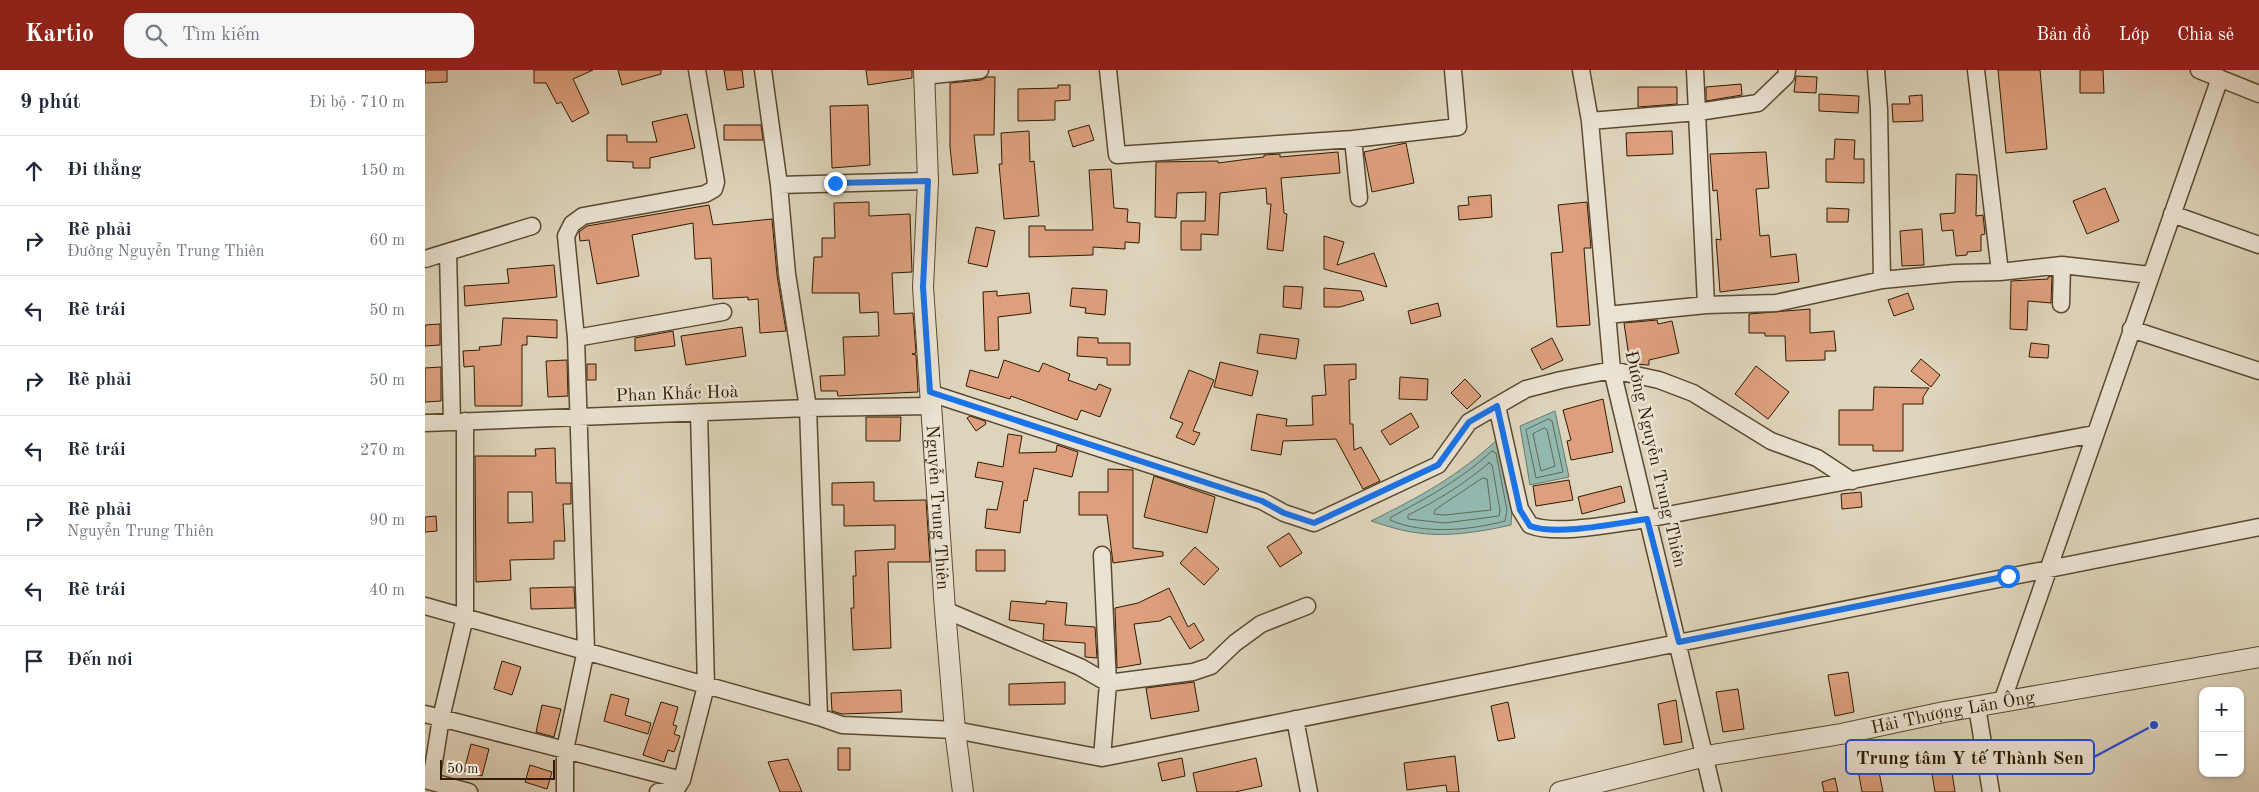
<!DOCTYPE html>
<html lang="vi">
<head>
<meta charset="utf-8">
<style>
	:root { --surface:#fff; --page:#f6f6f7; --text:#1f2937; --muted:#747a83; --line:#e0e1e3; --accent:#8f2418 }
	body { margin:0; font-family:"Old Standard TT",serif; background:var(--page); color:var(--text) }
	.controls { position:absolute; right:15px; bottom:15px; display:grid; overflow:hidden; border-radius:10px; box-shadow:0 1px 4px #0004 }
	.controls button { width:45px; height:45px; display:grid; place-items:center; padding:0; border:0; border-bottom:1px solid var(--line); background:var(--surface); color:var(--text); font:25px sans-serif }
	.scale { position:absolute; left:15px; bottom:12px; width:115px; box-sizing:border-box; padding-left:5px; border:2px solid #2f1b00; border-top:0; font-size:14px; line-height:18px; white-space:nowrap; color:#2f1b00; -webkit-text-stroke:4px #eae3d3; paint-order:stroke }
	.stop { position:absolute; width:15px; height:15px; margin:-11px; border:4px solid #1a73e8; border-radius:50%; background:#fff }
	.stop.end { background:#1a73e8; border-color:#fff; box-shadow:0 1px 5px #0008 }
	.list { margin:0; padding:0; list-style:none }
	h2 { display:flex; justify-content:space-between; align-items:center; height:65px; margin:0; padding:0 20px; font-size:21px }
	h2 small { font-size:16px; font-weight:400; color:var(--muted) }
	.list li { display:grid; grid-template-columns:32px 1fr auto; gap:15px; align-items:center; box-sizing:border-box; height:70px; padding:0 20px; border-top:1px solid var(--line) }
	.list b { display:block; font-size:19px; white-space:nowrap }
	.list p { margin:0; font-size:16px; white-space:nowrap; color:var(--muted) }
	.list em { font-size:16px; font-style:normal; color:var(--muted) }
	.icon { flex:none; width:28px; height:28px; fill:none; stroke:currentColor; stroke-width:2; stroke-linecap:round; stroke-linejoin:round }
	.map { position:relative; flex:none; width:1834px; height:722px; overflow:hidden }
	header { display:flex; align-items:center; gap:30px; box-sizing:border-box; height:70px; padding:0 25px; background:var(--accent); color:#fff }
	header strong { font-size:24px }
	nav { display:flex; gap:28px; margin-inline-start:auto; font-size:18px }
	.search { width:350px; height:45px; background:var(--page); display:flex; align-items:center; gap:12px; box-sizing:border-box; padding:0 18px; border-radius:15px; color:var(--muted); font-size:19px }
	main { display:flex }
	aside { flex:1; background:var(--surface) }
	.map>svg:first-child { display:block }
	.water { fill:#93b8b0; stroke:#6b796a }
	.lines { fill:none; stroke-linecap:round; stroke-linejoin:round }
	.shore { stroke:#616a58; stroke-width:1 }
	.building { fill:#dd9f7d; stroke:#2f1b00; fill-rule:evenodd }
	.minor-casing { stroke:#5b492f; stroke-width:19 }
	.tertiary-casing { stroke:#5b492f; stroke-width:22 }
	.minor { stroke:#eae3d3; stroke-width:16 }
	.tertiary { stroke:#eae3d3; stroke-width:20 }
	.route { stroke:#1a73e8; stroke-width:6 }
	.labels { text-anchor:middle; stroke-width:5; stroke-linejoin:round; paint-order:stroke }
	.street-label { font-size:18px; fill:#2f1b00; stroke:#eae3d3 }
	.leader { fill:none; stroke:#1d4ed8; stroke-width:2 }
	.callout-dot { fill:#1d4ed8; stroke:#eae3d3; stroke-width:2 }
	.callout { fill:#eae3d3; stroke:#1d4ed8; stroke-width:2 }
	.callout-label { font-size:19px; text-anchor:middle; font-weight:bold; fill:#2f1b00 }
</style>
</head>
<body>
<header>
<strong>Kartio</strong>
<div class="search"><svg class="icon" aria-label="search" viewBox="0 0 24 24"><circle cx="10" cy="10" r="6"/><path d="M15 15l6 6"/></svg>Tìm kiếm</div>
<nav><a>Bản đồ</a><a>Lớp</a><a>Chia sẻ</a></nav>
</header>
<main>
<aside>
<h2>9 phút<small>Đi bộ · 710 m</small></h2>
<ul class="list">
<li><svg class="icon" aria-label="ahead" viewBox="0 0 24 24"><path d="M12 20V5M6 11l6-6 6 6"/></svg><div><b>Đi thẳng</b></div><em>150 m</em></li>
<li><svg class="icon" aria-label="right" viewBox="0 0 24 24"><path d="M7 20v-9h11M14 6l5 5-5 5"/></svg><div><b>Rẽ phải</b><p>Đường Nguyễn Trung Thiên</p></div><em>60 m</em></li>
<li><svg class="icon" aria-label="left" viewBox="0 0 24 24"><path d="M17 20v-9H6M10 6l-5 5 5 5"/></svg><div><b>Rẽ trái</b></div><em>50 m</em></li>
<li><svg class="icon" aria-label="right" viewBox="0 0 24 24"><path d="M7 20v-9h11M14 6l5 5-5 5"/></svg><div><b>Rẽ phải</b></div><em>50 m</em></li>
<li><svg class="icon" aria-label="left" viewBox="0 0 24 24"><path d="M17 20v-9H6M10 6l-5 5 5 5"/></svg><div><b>Rẽ trái</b></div><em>270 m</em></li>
<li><svg class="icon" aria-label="right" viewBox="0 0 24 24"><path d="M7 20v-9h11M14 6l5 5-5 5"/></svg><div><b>Rẽ phải</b><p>Nguyễn Trung Thiên</p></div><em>90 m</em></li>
<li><svg class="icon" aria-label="left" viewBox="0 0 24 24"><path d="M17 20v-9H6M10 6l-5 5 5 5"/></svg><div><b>Rẽ trái</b></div><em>40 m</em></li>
<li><svg class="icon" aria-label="arrive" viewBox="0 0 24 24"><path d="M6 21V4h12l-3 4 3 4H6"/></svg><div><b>Đến nơi</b></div></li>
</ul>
</aside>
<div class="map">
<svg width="1834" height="722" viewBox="0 0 1834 722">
	<rect width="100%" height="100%" fill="#ded4bb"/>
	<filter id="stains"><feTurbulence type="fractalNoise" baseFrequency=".004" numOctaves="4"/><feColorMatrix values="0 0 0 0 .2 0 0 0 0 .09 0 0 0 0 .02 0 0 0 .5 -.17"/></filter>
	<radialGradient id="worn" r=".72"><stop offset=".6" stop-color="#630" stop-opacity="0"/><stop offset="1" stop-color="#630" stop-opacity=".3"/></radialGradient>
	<path class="water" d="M1130,341L1144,407L1105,415L1095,356Z
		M1074,368L1087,439L1086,455C1054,462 1020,468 987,462C973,460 959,455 946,451C996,426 1032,407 1074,368Z"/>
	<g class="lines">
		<path class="shore" d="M1124,349L1127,351L1138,402L1111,408L1101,360Z
			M1120,358L1122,360L1130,396L1116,401L1108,364Z
			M1067,381L1071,383L1082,440L1080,451C1046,460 999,465 965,450L966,447C1002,428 1037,409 1067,381Z
			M1064,393L1067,395L1075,440L1074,446L1020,453L983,449V445C1012,431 1039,414 1064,393Z
			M1058,408L1062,409L1066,440L1020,445L1009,444L1010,440Z"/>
	</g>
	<path class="building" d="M0,0H22V12L0,13Z
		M109,0H168L148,9L164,43L147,52L136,32L132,34L121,13H109Z
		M193,0H236V4L197,15Z
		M299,0H317L319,17L302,20Z
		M441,0H487V8L443,15Z
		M1573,0H1615L1622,79L1581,83Z
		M1655,0H1678L1679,23H1655Z
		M1371,6L1392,7L1391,23L1369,22Z
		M562,7H570L569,65H549L553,103L528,105L525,77V13L556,10Z
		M1316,14L1317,25L1281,31V17Z
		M633,15H645V30L630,31V50L593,51V19L633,18Z
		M1213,17H1252V34L1213,37Z
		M1394,24L1434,26L1433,43L1394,41Z
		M1497,25L1498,51L1468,52L1467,34H1485L1484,26Z
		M443,35L445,95L407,98L405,36Z
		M262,44L270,78L225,88V98H208V92L182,91V65H202V72H232L227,52Z
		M299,55H336L338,70H299Z
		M664,55L669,70L648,77L643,61Z
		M604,61L605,92L609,91L614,146L579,149L574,94H577L576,63Z
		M1247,61L1248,84L1202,86L1201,63Z
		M1410,69L1430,70L1429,89H1439V113L1401,112V89H1409Z
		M981,73L989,113L947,122L939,82Z
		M913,82L915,103L856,108L859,143L862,144L858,181L842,179L846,134H842L841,118L795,123L793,165L776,164V180H756V151H780L781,122L752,123L751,148L730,147L731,92L793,91V93L839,87V85L855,84V87Z
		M1341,82L1344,118L1331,119L1335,166L1344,165L1346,187L1371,184L1374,212L1295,222L1291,169L1296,170L1292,120L1288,121L1285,84Z
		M686,99L689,138L703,139L702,152L715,153L714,173L700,172V179L668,177V185L604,187V156H620V160H668L664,100Z
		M1531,104L1552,105L1551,146L1558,145L1560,164L1556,165V181L1542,182V185L1531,186L1528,160L1517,161L1515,144L1530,143Z
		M1680,118L1694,151L1662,164L1648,131Z
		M1066,125L1067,147L1034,150L1033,136L1044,135L1043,127Z
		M444,132V146L485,144L487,202L467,203L469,244L488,243L491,283L487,284L491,285L493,322L413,326L412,321H396L395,306L420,305L418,267L454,266L453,242L435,243L434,223H387L389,187H397V168H410L409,133Z
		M1162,132L1166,178H1159L1165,255L1132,257L1126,183L1138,182L1133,135Z
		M284,135L288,155L347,149L352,205L361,261L335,263L333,229L323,230V227L288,229L286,188L270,189L268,153L207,165L214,206L172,214L164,170L155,171L154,162L162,156Z
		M1402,138L1424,139L1423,152H1402Z
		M551,157L570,161L562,197L543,193Z
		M1497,159L1499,195L1477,196L1475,161Z
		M899,166L919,172L912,195L949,183L962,217L899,199Z
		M129,195L132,227L40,236L39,216L84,213L82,199Z
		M1627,206L1626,233L1603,231L1602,260L1585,259L1586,211L1623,209V207Z
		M859,216L878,217L876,239L858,237Z
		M647,218L682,220L680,245L660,243L661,238L645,236Z
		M899,218L936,221L939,230L915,237H899Z
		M572,221V226L604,223L606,243L573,247L574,280L560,281L558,222Z
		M1483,223L1489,239L1469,246L1463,230Z
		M1013,233L1016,246L986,254L983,241Z
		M1385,239V263L1409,261L1411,281H1400V290L1361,291L1360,266H1340V263H1324V244Z
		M78,248L132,250V268L102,266V275H97V336H50L49,296L39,297L38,281L55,280L54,277L76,275Z
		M1232,250L1233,254L1247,251L1254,283L1224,290V295L1205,294L1199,253Z
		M15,254V275L0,276V255Z
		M317,257L321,286L261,295L256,266Z
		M248,261L250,276L210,281V268Z
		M835,264L874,269L871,289L832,283Z
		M653,267L673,268V273H705V295H682V288L652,286Z
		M1127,268L1138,290L1117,300L1106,279Z
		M1606,273L1624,275L1623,288L1604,287Z
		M1496,289L1515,305L1506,317L1486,301Z
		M142,290L143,326L123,327L121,291Z
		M579,290L614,302L618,293L645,304L643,310L671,320L674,314L686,319L675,347L656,340L652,350L586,326L585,329L541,316L545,300L573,308Z
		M795,292L833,301L827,326L789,317Z
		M162,294H171V310H162Z
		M931,294V309L924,310L925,354H928L929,380L936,377L955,411L938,419L911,369L858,371L856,385L826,380L832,344L862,349L861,356L888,355L887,326L901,325L899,295Z
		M1331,296L1364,322L1343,349L1310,324Z
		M16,297V331L0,332V298Z
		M764,300L789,310L768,361L775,363L769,375L751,367L758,353L745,348Z
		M975,307L1003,309L1002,330L974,329Z
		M1040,309L1056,326L1042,339L1026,323Z
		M1449,317L1504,318L1498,327V334H1478V381H1448V375H1414V340H1448Z
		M1178,329L1188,382L1146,390L1142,371L1146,370L1138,340Z
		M986,343L994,357L965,375L956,361Z
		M545,346L560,351L561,354L551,361L542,348Z
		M441,347H476L475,371H441Z
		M583,364L597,366L594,383L631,382L632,375L653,382L647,407L609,398L602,431L599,430L595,463L560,458L562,439L572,440L578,412L550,407L553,392L578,397Z
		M130,378L131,413H146V434H138L140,471H129V489L85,490L86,510L51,512L50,386H111L110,379ZM83,422H107L108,452L83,453Z
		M683,399L708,400V478L738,482V486L688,493L682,445H654V422H683Z
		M729,406L790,427L782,463L719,447Z
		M1144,410L1148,430L1111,436L1108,416Z
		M449,412V431L501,430L505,492H463L466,578L428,580L426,538H429L428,506H431L430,481L470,479V455L419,456V435H407V413Z
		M1196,416L1200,432L1157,444L1153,427Z
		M1436,422L1437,437L1417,439L1416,424Z
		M11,446L12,461L0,462V447Z
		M864,463L877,483L855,497L842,477Z
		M770,477L794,499L779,515L755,493Z
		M551,480H580V501H551Z
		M149,517L150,538L106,539L105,518Z
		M744,518L763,557L769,553L779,570L765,579L745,546L735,551L709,554L716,594L692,598L690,538L713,533Z
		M586,531L621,534V531L642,533L640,555L670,557L672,588L660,587V573L618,570L619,554L584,550Z
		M77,591L96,597L87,625L69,619Z
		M1423,602L1429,642L1410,646L1403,605Z
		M640,612V634L584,635V614Z
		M769,612L774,641L726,649L721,618Z
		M1313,619L1319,659L1298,662L1291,622Z
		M476,620L477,642L417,644L407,641L406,623Z
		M186,624L204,629L200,645L226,653L223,664L179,651Z
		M1251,630L1257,672L1239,675L1233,634Z
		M236,632L253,637L248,655L252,656L249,664L255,666L249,682L243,680L239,692L218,685Z
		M1083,632L1090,668L1073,671L1066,636Z
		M117,635L136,639L129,667L111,662Z
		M46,674L64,679L57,706L39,701Z
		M413,678H425V700H413Z
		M1524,683L1530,722H1510L1504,686Z
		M1030,686L1034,722H1022L1021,715L982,720L979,693Z
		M757,688L760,706L737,711L733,693Z
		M831,688L837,716L810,722H772L768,703Z
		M363,689L377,722H355L343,692Z
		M105,695L127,702L122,719L100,712Z
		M1453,697L1458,722H1437L1433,700Z
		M1410,708L1413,722H1399L1397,712Z"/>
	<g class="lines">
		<g class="minor-casing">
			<path id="minor" d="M338,0L354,115L362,204L383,338L394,647
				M683,0L692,85L928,69L1033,57L1028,0
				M1156,0L1165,51L1187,300L1288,722
				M1270,0L1281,235
				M1451,0L1454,39L1457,210
				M1551,0L1575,202
				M1774,0L1834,24
				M499,6L555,0
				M1165,51L1273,42L1333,33L1361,6L1362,0
				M928,69L934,128
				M354,115L503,111
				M1747,144L1834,175
				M23,182L27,352
				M0,189L107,156
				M1636,234L1637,195L1725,205
				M1182,245L1281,235L1351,233L1457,210L1530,203L1575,202L1637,195
				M1706,259L1834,301
				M151,268L298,242
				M505,323L837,431L859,443L889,453L1013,395L1044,352L1101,319L1136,310L1187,300L1234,310L1268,323L1346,371L1392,388L1427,411
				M1072,336L1095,439L1105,455C1132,466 1192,453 1222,449L1669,364
				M0,353L383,338L506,336
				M677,485L683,613L677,688
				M0,536L394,647L417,655L530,660L677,688L1834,457
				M520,540L655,597L683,613L768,602L786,596L810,573L836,554L882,536
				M1577,632L1795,8
				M1552,637L1566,722
				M0,644L257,710
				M870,649L884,722
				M0,710L44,722
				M6,711L16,648L40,547V351
				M140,722V680L161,580L151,268L141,166L147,154L158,146L280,124L289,119L291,112L272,0
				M233,722L250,721L257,710L281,616L274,342"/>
		</g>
		<g class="tertiary-casing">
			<g id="tertiary">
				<path id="s1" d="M499,0L503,111L498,217L520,540L530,660L538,722"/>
				<path id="s2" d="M1135,722L1281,686L1416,664L1519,642L1834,587"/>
			</g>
		</g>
		<use href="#minor" class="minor"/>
		<use href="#tertiary" class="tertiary"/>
	</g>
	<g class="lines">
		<path class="route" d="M410,113L503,111L498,217L505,322L837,431L859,443L889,453L1013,395L1044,352L1072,336L1095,440L1105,456C1132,466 1193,453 1222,449L1254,572L1583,506"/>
	</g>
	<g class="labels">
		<g class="street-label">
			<text transform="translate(252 323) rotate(-2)" y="6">Phan Khắc Hoà</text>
			<text transform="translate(1231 389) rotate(77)" y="6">Đường Nguyễn Trung Thiên</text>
			<text dy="6" stroke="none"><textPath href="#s1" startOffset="438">Nguyễn Trung Thiên</textPath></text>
			<text dy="6" stroke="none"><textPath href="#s2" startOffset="401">Hải Thượng Lãn Ông</textPath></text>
		</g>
	</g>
	<path class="leader" d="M1729 655L1669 687"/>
	<circle class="callout-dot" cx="1729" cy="655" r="5"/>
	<rect class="callout" x="1421" y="670" width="248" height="34" rx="5"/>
	<g class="callout-label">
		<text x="1545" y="694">Trung tâm Y tế Thành Sen</text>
	</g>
	<rect width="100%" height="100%" filter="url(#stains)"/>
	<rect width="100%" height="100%" fill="url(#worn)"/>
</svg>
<div class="controls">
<button>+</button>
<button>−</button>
</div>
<div class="scale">50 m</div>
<div class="stop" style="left:1583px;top:506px"></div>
<div class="stop end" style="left:410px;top:113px"></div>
</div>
</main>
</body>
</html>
